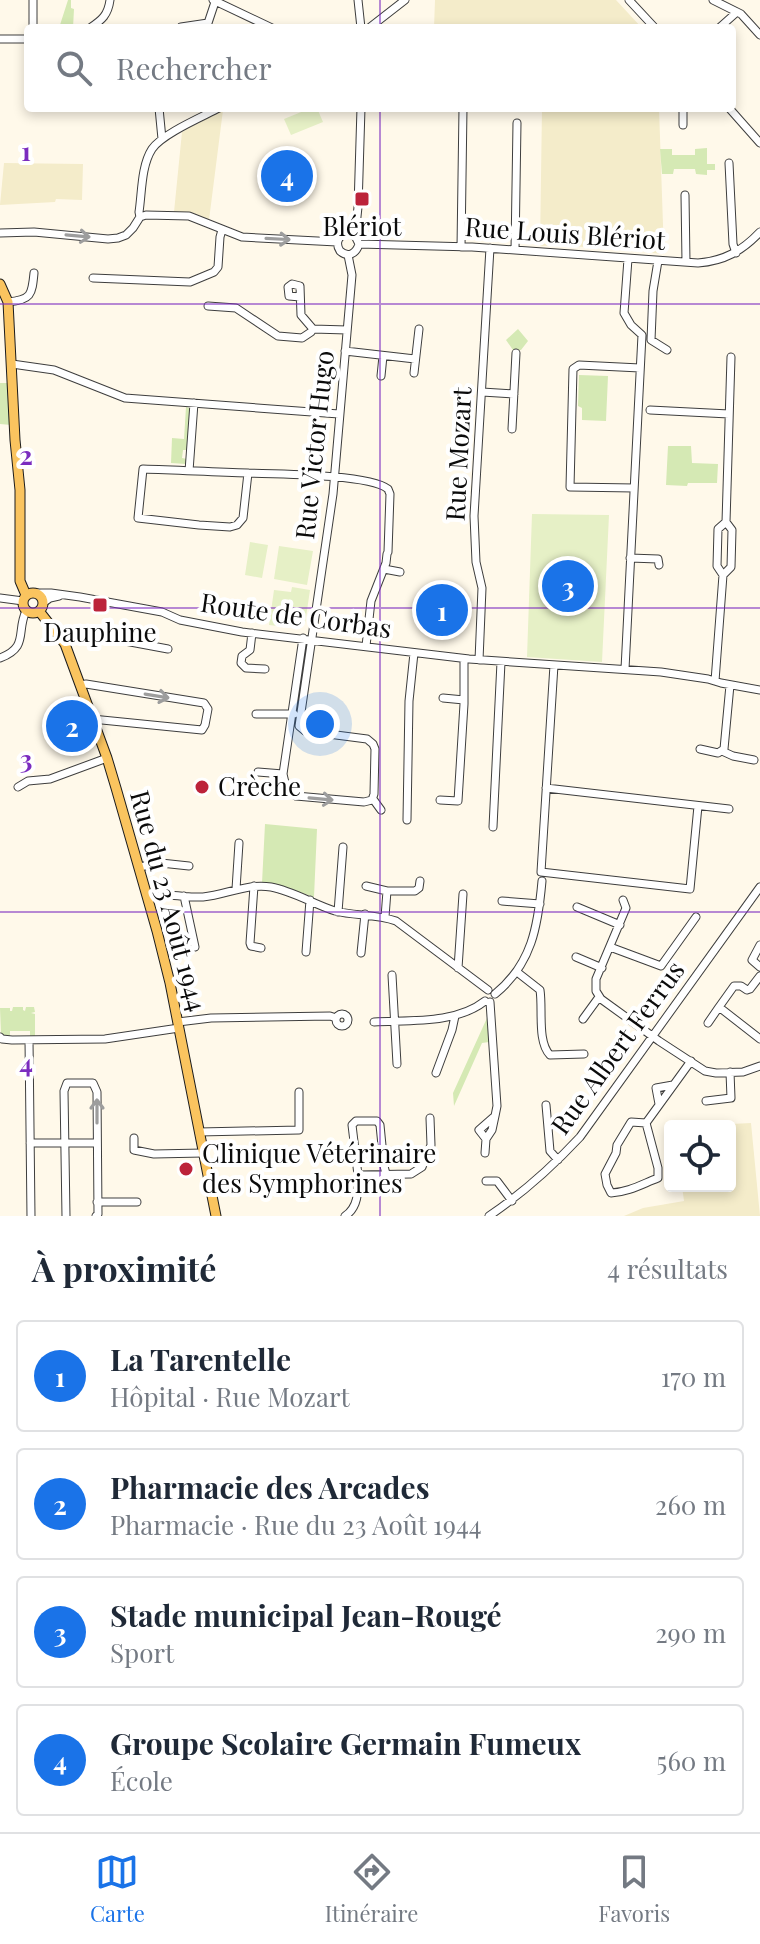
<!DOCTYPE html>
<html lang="fr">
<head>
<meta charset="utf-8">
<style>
	:root { --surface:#fff; --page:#f6f6f7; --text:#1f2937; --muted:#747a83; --line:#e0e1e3; --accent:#1a73e8 }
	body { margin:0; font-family:"Playfair Display",serif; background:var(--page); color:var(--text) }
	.controls { position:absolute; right:24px; bottom:24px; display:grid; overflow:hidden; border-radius:8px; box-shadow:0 4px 12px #0003 }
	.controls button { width:72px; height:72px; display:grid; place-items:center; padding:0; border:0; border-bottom:2px solid var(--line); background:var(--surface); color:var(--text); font:40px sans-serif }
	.you { position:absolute; left:320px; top:724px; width:28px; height:28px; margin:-20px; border:6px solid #fff; border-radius:50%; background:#1a73e8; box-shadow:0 0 0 12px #1a73e833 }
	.badge { display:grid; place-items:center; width:52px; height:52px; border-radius:50%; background:var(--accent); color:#fff; font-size:26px; font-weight:700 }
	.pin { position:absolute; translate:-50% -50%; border:4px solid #fff; box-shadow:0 2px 8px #0006 }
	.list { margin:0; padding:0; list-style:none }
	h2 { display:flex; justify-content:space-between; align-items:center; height:104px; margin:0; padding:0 32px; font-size:34px }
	h2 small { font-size:26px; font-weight:400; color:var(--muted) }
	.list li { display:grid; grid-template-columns:52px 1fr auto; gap:24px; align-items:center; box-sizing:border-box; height:112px; margin:0 16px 16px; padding:0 16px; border:2px solid var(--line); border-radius:8px }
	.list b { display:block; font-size:30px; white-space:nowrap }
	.list p { margin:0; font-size:26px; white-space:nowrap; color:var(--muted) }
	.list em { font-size:26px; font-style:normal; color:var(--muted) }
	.icon { flex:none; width:44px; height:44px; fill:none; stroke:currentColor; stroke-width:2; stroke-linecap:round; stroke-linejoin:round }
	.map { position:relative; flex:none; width:760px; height:1216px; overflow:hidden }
	.search { position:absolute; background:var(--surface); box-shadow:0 4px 12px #0003; left:24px; right:24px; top:24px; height:88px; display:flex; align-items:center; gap:20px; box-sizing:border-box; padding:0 28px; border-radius:8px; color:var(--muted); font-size:30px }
	.sheet { height:616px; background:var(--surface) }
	nav { display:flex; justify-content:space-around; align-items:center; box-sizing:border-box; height:112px; border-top:2px solid var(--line); background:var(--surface); font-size:22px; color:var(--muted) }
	nav a { display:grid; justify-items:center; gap:4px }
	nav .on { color:var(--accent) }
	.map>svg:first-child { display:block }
	.farmland { fill:#f4ecca }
	.green { fill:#d5e9b4 }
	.pitch { fill:#e6f0c6 }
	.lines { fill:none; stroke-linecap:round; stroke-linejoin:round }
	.minor-casing { stroke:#3e3e3e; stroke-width:9 }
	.major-casing { stroke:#1c1c1c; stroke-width:11 }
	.minor { stroke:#fff; stroke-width:7 }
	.major { stroke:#fac45f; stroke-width:9 }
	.oneway { stroke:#9d9d9d }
	.grid { fill:none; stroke:#7b2cbf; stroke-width:2; stroke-opacity:0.55 }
	.poi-dot { fill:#bc233a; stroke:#fff; stroke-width:3 }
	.labels { text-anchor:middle; stroke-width:8; stroke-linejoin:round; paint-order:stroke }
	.poi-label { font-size:26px; fill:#0b0b0b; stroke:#fff }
	.street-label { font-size:26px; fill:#0b0b0b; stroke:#fff }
	.grid-label { font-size:26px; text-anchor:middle; font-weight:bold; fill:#7b2cbf; stroke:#fff; stroke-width:8; stroke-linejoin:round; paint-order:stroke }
</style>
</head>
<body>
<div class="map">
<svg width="760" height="1216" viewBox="0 0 760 1216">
	<rect width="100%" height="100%" fill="#fff9ea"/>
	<path class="farmland" d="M435,0H616L642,28H434Z
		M542,108H659L664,254L562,245L540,246Z
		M223,110L209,220L194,213L174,212L182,132Z
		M4,163L83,164L82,200L56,199L55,202L0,205Z
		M751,1123L760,1216H624L643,1208L684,1201L682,1186H730V1126H692Z"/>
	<path class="green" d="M68,0H71V8L74,9L73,28H59Z
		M707,148V164H715V170H707V175L696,174L695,169H674L673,174H662L660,149H672V155H695V149Z
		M518,329L528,341L521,350H513L506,340Z
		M579,375L608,376L606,421L582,420V408L578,406Z
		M0,383H10L11,425L0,424Z
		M186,407L189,408L191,412L188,450H183L182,458L187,459L186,464L171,463L172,438L184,439Z
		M668,446H691L692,463L718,464L717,483H688L687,486L666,485Z
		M265,824L317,829L314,897L279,885L262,883Z
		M13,1007H23V1010L25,1011L26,1007H34L35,1012L31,1013L35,1014V1037H30V1031H10V1037L1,1034L0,1008H10V1011H12Z
		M487,1018L489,1042L482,1043L454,1106L453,1093Z"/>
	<path class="pitch" d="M311,108H317L323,122L291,135L284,119Z
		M532,514L609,515L602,662L527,657Z
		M250,542L268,545L262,578L245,575Z
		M279,546L313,551L307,585L274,579Z
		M292,587L310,590L305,624L288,622L287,627L269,625L274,590L291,592Z"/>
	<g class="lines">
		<g class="minor-casing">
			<path id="minor" d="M213,0L272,28
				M358,0L361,28
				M629,0L655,28
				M713,0L741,14L760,35
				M181,27L208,23L215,2
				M33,28V0
				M90,28C102,20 108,15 110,0
				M369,28L405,0
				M719,28L737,12
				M0,39H28
				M159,108L162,139
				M729,108L760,143
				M683,125V108
				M729,163L733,244L736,253
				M685,195L686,262
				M140,217L139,212C142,193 141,166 152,149C162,134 202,117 219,108
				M0,233L34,232L108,239L118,238L126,235L133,228L140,217L146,215L189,216L242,237L337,242
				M355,236L347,233C338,236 335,243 340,251C348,258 356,254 359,244L355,236L358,207L361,108
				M359,244L472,247L698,263C724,261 742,251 760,232
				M461,247L463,108
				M515,250L517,123
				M658,261L653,291L651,340L667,350
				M93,278L190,282L214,272L218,267L220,237L222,230
				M8,302C31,300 32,295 34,273
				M208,306L236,308L278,336L302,338L311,332L313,329L301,315L300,286L292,284L288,287L289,296L300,297
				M313,329L347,330
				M345,351L415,359
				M12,364L54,370L125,398L339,414
				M414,373L419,329
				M381,376L383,356
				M482,392L514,394
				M650,410L729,414
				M512,429L516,353
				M189,471L194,403
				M248,473L243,518L237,525L230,527L199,525L138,518L143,469C178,470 213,472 248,473C276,474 369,474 388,489L390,494L388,552
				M634,488L570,487L573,369L579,365L640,368
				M630,558L658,559L659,565
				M384,569L400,572
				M723,575L717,566L718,529L726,522
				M34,593H51L80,597L162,612L180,620L242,632L469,659L661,672L708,679L721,683L760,690
				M0,598L23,601
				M43,603L50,598L59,596
				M57,632L66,630L168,649
				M252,633L250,650L242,656L241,663L246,668L265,669
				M303,638L283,774C284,782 289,792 296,796L364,802L372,800L374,794L375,749L373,744L367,739L305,731L299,726L333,494L352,275L348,255
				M366,646L371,601L386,563L387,554
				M0,658C29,647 16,632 26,611
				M479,660L482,588L476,562L474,516L490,248
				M554,665L541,872L690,889L698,806
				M625,669L642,335L631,325L624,313L628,259
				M715,681L723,575L731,567L732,530L726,522L731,357
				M80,685L86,684L204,703L208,709L205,725L202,730L92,719
				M443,698L464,700
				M256,714H294
				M700,749L718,753L724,749L730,685
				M722,751L733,756L754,760
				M258,772L283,774
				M18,787L28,781L50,779L107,758
				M546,788L729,809
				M373,799L381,810
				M440,800L458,801L464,704V659
				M407,820L409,701L414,653
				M493,827L501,662
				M139,867L161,863L189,866
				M254,886L250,943L251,946L261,948
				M366,886L387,891H415L419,888L420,881
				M236,889L239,843
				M184,896L195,947
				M148,898C171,892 182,898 203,897C226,895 247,883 271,887C293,891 313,904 335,911C355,916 376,914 396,921L488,990
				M623,900L626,908L596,979V991L601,999L659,1041L705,1071L716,1073L743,1072L760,1066
				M502,901L540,904
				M577,907L620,925
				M338,912L343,847
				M385,917L387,891
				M760,945L752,960L760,967
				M610,947L661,966L696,917
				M306,952L310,900
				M361,953L365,914
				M576,957L602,968
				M458,968L463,894
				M517,972L540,990C543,1009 537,1042 550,1055L584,1054
				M392,975L397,1064
				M760,976L750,989L747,990L741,986H734L719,1007L760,1039
				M495,994C532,964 538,926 542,881
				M336 1020a6 6 0 1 1 12 0a6 6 0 1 1-12 0Z
				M583,1019L599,997
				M178,1022L211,1018L330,1016L336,1018
				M374,1022C410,1020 456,1024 485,1001
				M708,1023L719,1007
				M0,1037L2,1039L12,1040L105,1039L179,1028
				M29,1040L31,1216
				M436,1073L452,1030L455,1016
				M706,1101L731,1098L730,1072
				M659,1104L656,1088L673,1085
				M546,1105L550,1151L558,1160
				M631,1122L646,1123L658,1168V1178C642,1184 629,1192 611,1193L607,1185L605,1174L616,1153L617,1145Z
				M646,1123L691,1061
				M199,1132L299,1130V1092
				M134,1138V1150L154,1154L203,1153
				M486,1139L492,1130L495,1116
				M30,1143H97
				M485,1153L486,1139L479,1130L495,1116L497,1106L490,1002
				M358,1175L352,1125L356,1121H377L380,1125L384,1166L386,1174
				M486,1181H497L512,1201
				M97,1202H137
				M66,1216L64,1091L67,1083H93L97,1092L98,1214L96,1216
				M345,1216C359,1207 358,1190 358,1175L411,1174L422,1167L431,1145L430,1118
				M489,1216C523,1193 552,1167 580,1137L760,887"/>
		</g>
		<g class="major-casing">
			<path id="major" d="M0,284L8,302L15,440L20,490V581L26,595
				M23 603a10 10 0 1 1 20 0a10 10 0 1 1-20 0Z
				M39,611L65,644L107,758L116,788L157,931L170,983L216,1216"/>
		</g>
		<use href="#minor" class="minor"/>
		<use href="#major" class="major"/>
	</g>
	<defs><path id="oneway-shaft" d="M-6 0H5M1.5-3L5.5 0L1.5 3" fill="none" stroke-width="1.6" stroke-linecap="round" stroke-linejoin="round" transform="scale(2)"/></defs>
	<g class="oneway">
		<use href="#oneway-shaft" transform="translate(78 236) rotate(5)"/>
		<use href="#oneway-shaft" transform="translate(278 239) rotate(3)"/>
		<use href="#oneway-shaft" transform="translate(157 696) rotate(9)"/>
		<use href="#oneway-shaft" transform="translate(321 799) rotate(5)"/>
		<use href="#oneway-shaft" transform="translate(97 1111) rotate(-90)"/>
	</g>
	<path class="grid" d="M380,0V28M380,108V1216M0,304H760M0,608H760M0,912H760"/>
	<g class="poi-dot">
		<rect x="354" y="191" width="16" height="16" rx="4"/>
		<rect x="92" y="597" width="16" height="16" rx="4"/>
		<circle cx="202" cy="787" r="8"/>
		<circle cx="186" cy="1169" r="8"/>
	</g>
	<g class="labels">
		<g class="poi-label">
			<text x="362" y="236">Blériot</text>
			<text x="100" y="642">Dauphine</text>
			<text x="218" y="796" text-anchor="start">Crèche</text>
			<text x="202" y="1163" text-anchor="start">Clinique Vétérinaire<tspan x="202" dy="30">des Symphorines</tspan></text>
		</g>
		<g class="street-label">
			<text transform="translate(565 234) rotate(4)" y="9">Rue Louis Blériot</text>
			<text transform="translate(315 445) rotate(-84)" y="9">Rue Victor Hugo</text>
			<text transform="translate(459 454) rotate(-87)" y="9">Rue Mozart</text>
			<text transform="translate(296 616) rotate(8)" y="9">Route de Corbas</text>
			<text transform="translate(168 901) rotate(75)" y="9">Rue du 23 Août 1944</text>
			<text transform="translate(618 1048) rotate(-54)" y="9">Rue Albert Ferrus</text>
		</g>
	</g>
	<g class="grid-label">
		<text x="26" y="161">1</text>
		<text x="26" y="465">2</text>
		<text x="26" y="769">3</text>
		<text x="26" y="1073">4</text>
	</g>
</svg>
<div class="controls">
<button><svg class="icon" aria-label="locate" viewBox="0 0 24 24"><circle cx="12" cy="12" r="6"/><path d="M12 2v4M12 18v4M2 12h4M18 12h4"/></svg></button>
</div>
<div class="you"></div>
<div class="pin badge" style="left:442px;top:610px">1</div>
<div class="pin badge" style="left:72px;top:726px">2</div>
<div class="pin badge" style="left:568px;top:586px">3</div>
<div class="pin badge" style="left:287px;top:176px">4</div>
<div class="search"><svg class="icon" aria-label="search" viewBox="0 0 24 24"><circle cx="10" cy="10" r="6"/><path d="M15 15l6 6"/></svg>Rechercher</div>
</div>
<section class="sheet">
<h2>À proximité<small>4 résultats</small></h2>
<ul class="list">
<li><span class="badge">1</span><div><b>La Tarentelle</b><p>Hôpital · Rue Mozart</p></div><em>170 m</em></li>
<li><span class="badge">2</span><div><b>Pharmacie des Arcades</b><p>Pharmacie · Rue du 23 Août 1944</p></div><em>260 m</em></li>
<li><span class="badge">3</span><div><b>Stade municipal Jean-Rougé</b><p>Sport</p></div><em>290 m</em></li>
<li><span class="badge">4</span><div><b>Groupe Scolaire Germain Fumeux</b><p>École</p></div><em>560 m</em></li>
</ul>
</section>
<nav>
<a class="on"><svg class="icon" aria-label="map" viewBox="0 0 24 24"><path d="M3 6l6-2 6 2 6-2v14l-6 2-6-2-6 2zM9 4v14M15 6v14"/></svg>Carte</a>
<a><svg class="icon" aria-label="directions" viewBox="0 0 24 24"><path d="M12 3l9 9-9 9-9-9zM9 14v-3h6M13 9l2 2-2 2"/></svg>Itinéraire</a>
<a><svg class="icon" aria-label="saved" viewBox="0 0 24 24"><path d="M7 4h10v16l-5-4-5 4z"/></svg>Favoris</a>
</nav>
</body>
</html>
